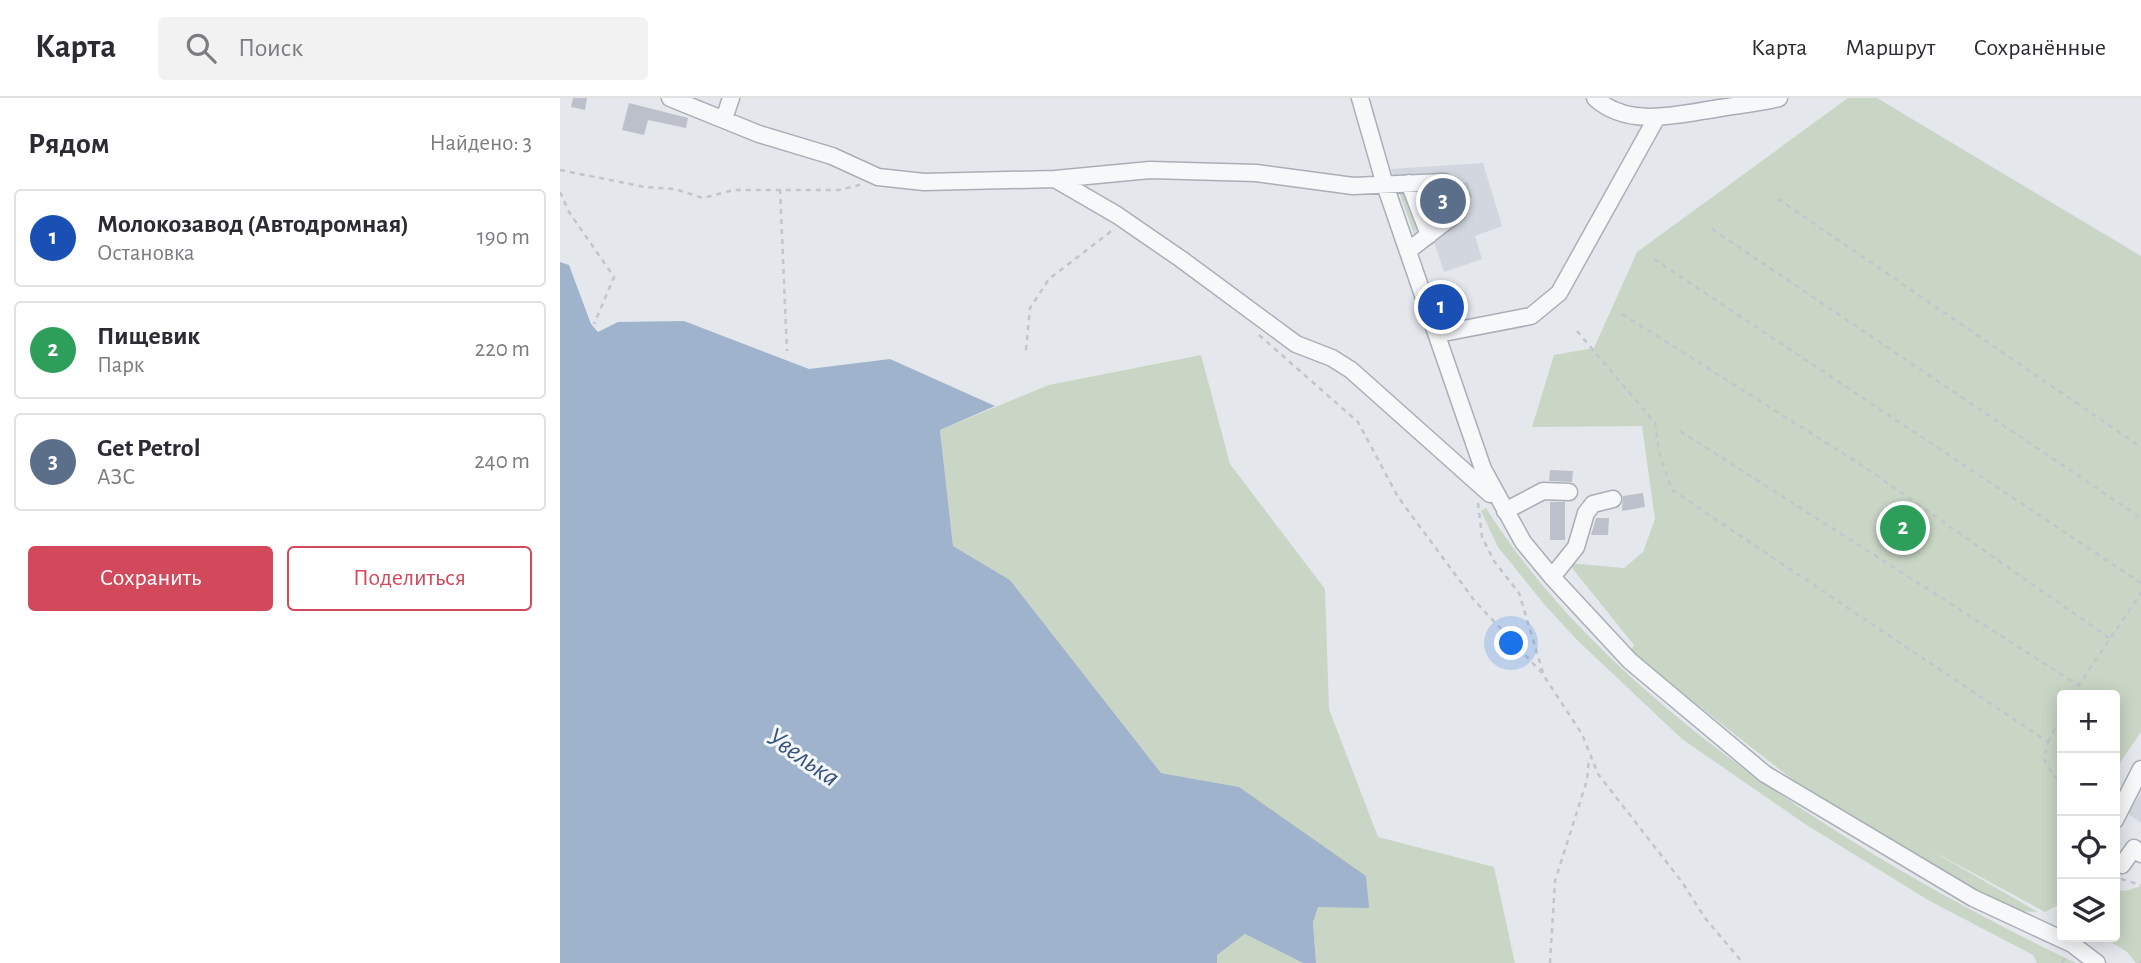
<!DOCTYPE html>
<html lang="ru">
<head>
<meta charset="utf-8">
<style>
	:root { --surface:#fff; --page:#f2f2f3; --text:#2b2b33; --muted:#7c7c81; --line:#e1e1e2; --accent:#d1495b }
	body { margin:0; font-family:"Alegreya Sans",sans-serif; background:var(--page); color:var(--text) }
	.controls { position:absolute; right:21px; bottom:21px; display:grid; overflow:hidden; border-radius:7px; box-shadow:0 4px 18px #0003 }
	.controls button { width:63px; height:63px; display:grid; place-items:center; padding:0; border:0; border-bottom:2px solid var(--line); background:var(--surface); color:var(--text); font:35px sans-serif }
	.you { position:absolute; left:952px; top:546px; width:24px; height:24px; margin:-18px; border:5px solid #fff; border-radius:50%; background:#1a73e8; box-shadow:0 0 0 10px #1a73e833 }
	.badge { display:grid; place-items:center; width:46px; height:46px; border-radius:50%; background:var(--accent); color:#fff; font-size:23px; font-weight:700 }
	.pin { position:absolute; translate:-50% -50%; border:4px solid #fff; box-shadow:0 2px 7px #0006 }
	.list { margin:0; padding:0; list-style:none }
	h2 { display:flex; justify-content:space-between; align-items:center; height:91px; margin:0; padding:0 28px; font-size:30px }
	h2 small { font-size:23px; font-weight:400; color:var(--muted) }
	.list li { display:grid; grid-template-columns:46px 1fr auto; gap:21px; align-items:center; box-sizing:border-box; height:98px; margin:0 14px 14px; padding:0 14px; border:2px solid var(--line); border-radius:7px }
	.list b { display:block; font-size:26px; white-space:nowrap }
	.list p { margin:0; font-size:23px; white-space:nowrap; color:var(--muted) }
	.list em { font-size:23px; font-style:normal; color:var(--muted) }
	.actions { display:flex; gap:14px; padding:21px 28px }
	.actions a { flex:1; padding:16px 0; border:2px solid var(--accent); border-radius:7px; text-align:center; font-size:24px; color:var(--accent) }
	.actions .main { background:var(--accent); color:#fff }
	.icon { flex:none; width:38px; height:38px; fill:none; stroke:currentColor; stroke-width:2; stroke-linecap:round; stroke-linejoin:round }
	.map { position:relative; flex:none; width:1581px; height:865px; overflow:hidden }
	header { display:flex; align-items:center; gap:42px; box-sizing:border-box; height:98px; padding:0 35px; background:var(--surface); border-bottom:2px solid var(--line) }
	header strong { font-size:33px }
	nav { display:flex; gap:38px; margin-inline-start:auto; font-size:24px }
	.search { width:490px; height:63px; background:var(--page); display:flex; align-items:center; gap:18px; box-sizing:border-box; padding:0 24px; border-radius:7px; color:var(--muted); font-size:26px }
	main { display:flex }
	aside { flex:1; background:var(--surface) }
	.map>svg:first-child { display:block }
	.built { fill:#d2d6de }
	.green { fill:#c9d6c5 }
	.water { fill:#9fb4cc }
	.building { fill:#bbc0ca }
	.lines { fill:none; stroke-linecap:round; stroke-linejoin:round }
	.minor-casing { stroke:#a9aeb7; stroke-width:19 }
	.path { stroke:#c2c5cb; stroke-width:2.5; stroke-dasharray:5 5; stroke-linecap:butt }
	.minor { stroke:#f7f8fa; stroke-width:16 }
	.labels { text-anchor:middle; stroke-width:6; stroke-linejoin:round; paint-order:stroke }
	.water-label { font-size:28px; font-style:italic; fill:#34527a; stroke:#f4f6f9 }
</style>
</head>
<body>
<header>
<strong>Карта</strong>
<div class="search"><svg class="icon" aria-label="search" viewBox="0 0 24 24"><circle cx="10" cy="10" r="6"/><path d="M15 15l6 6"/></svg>Поиск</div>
<nav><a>Карта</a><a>Маршрут</a><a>Сохранённые</a></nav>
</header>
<main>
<aside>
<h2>Рядом<small>Найдено: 3</small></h2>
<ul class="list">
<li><span class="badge" style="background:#1a4fb4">1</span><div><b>Молокозавод (Автодромная)</b><p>Остановка</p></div><em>190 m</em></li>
<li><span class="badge" style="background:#2e9e5b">2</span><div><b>Пищевик</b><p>Парк</p></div><em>220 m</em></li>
<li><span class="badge" style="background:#5c6f8a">3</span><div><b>Get Petrol</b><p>АЗС</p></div><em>240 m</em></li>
</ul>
<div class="actions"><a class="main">Сохранить</a><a>Поделиться</a></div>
</aside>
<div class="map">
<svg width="1581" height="865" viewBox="0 0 1581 865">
	<rect width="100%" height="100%" fill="#e4e7ec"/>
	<path class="built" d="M923,65L942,128L915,138L922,161L884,174L875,146L860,152L831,71Z
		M1581,695V725L1567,715Z"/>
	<path class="green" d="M1288,0H1317L1581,158V634L1561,663L1555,681V597H1502V805L1485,814L1367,750L1478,814L1454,813L1256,700L1070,554L1074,547L1008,465L1064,470L1083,454L1095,421L1082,328L972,329L994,257L1034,250L1077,154Z
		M845,94L857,130L853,132L840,96Z
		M641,257L670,366L765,491L769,611L818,739L934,769L955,865H756L753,823L757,809L679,689L601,675L450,482L393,448L380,332L489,287Z
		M926,410C1051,609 1307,765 1516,865H1477L1473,857L1368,802L1245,726L1122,641L1017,542L984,506L938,449L921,413Z
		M1581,788V865H1576L1567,854L1543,839H1555V792L1566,793Z
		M685,836L743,865H657V857Z"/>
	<path class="water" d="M0,164L9,167L31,226L38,234L58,224L124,223L249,271L330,261L435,308L380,332L393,448L450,482L601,675L679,689L806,778L809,810L758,809L753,824L756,865H743L685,836L657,857V865H0Z"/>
	<path class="building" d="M13,0H27L25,12L11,9Z
		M69,5L128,20L126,30L88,22L84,37L62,32Z
		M907,84L912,99L903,102L897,88Z
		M877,95L883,109L871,113L866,99Z
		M990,372L1013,373L1012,384L989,383Z
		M1083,395L1085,409L1062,413L1063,398Z
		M990,404H1005V442H990Z
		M1036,420H1049L1048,437H1031Z"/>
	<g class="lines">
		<g class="minor-casing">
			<path id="minor" d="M110,0L199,36L272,58L318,79L364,84L495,81L590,72L696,75L793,88L884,84L897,115L849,152
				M800,0L825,87L923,371L963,444L992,479L1070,563L1205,676L1413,800L1512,846L1537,865
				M1035,0C1069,31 1120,16 1160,10C1180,7 1200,5 1219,0
				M164,21L171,0
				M495,81L557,117L621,161L736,246L772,260L791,272L930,396
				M849,85L869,137
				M878,236L971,218L999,195L1097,19
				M945,413L983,393L1009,394
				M992,479L1016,449L1026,415L1033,406L1053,401
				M1555,722L1581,671
				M1562,767L1574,750L1581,756"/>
		</g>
		<path class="path" d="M0,72L85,89L115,91L143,100L174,92H279L303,86
			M220,91L227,253
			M0,94L9,114L54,179L34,226
			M1218,101L1581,349
			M1152,131L1581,420
			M1094,161L1581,485
			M1062,216L1309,372L1549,540
			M1017,233L1095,325L1100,359L1112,392L1488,644L1484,661L1494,678L1502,684
			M699,237L798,324L838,399L914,502L982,575
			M466,252L470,210L489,181L554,131
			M1120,333L1518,587
			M918,405L922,439L934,463L959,495L984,578L1022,636L1038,676L1122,784L1145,820L1183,865
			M1512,597L1581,495
			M1488,644L1502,617
			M1561,781L1581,787
			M990,865L995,783L1027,682L1029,660
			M1502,865L1506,858
			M1580,865L1581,863"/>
		<use href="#minor" class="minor"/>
	</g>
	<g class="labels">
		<g class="water-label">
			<text transform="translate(244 658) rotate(35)" y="10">Увелька</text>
		</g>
	</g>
</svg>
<div class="controls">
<button>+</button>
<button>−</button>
<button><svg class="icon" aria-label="locate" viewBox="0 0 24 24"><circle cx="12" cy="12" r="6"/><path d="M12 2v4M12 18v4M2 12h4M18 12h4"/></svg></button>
<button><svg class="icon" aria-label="layers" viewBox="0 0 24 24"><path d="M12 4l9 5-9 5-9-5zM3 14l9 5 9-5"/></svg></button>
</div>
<div class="you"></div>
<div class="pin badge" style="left:881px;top:209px;background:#1a4fb4">1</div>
<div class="pin badge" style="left:1343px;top:430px;background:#2e9e5b">2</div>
<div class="pin badge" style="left:883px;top:103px;background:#5c6f8a">3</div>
</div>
</main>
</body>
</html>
